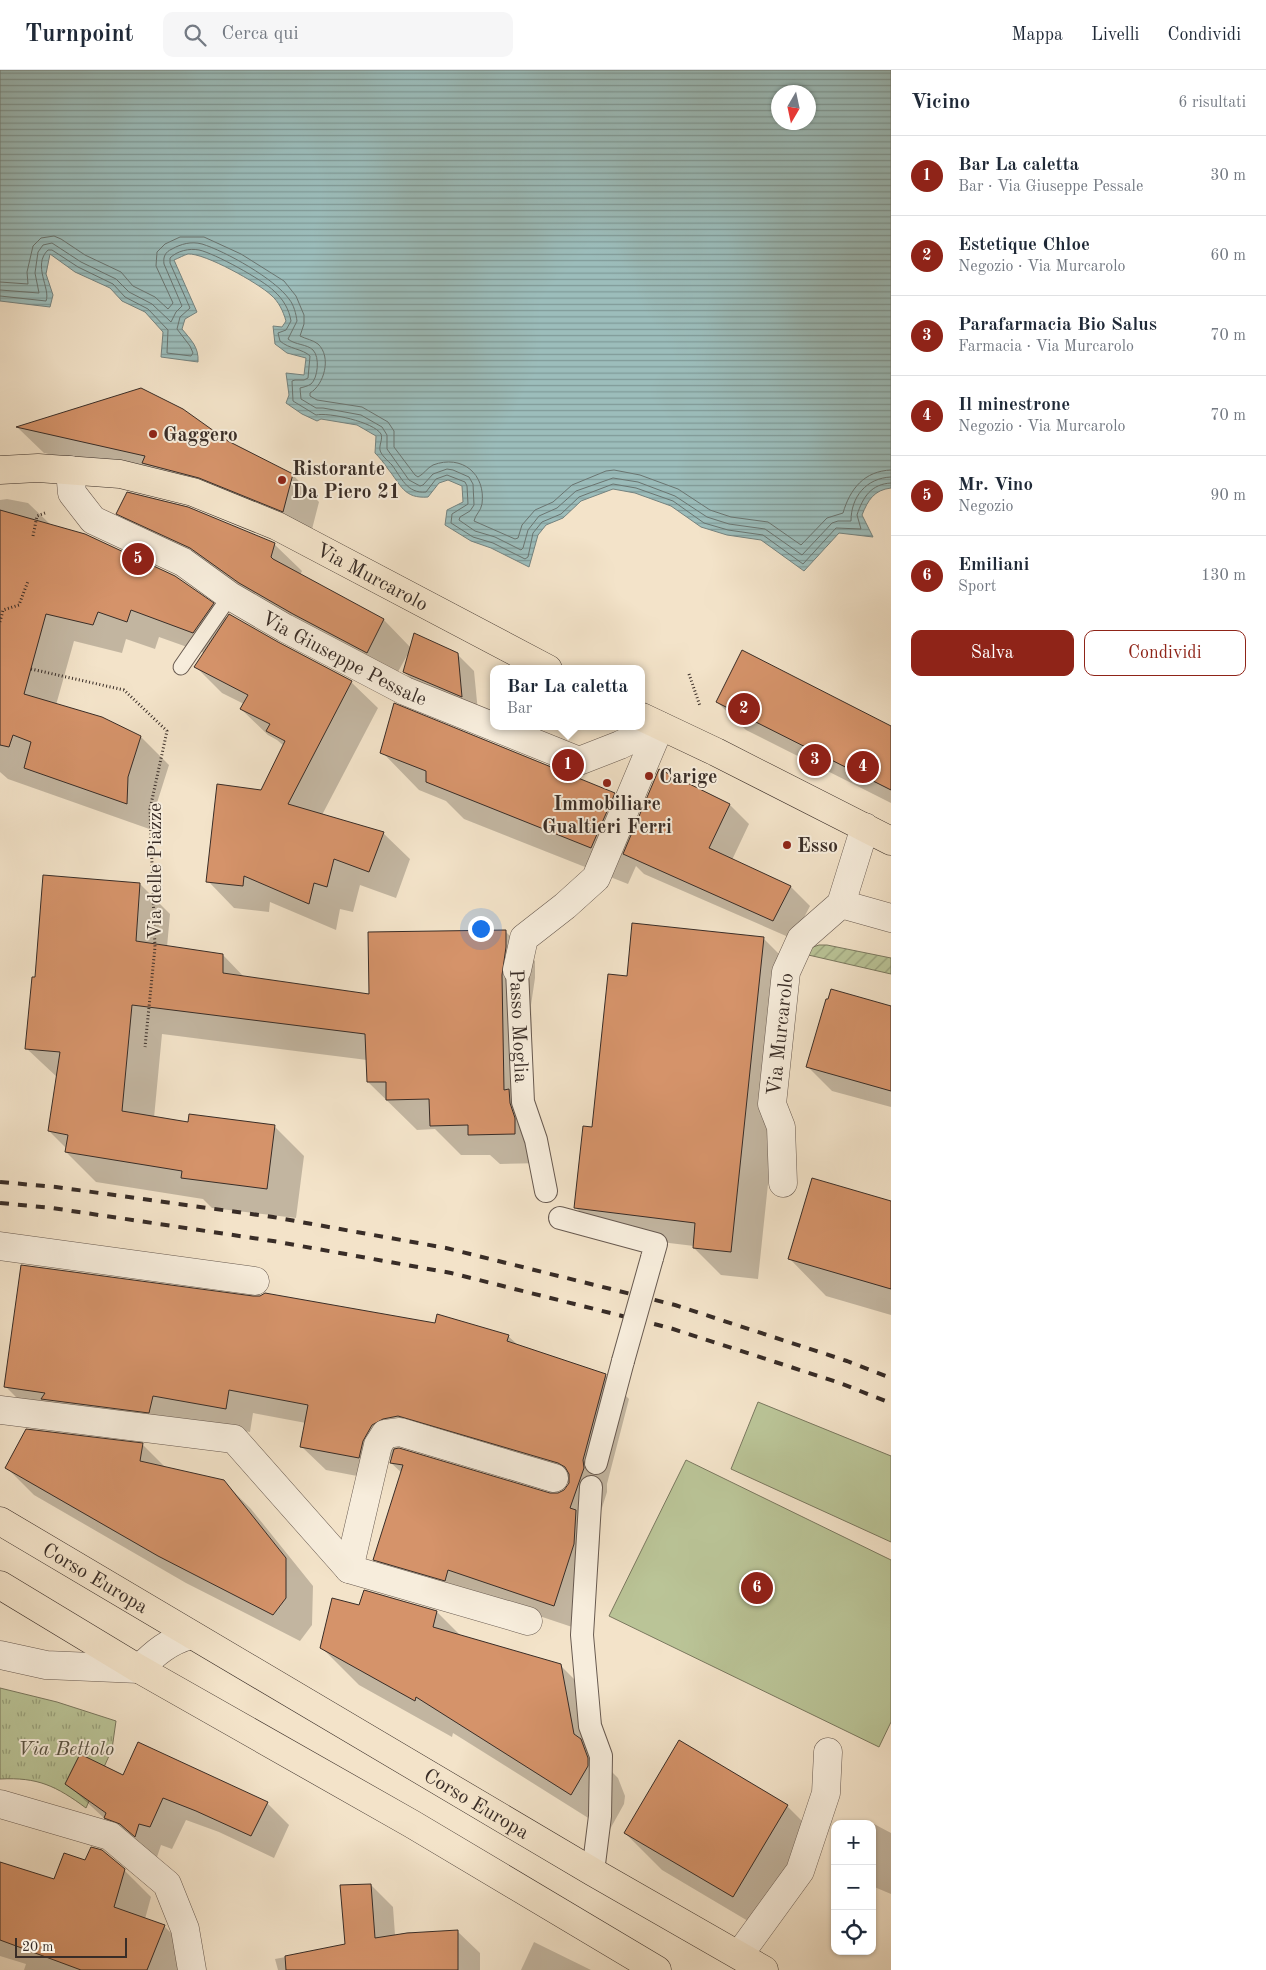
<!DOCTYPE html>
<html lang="it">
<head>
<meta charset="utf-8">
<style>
	:root { --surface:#fff; --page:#f6f6f7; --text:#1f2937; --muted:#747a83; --line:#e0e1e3; --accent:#8f2418 }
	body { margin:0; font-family:"Old Standard TT",serif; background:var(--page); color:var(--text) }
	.controls { position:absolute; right:15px; bottom:15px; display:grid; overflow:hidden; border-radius:10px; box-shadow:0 1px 4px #0004 }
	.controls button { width:45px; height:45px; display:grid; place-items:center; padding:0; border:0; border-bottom:1px solid var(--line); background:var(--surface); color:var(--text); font:25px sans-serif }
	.compass { position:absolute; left:771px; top:15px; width:45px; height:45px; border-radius:50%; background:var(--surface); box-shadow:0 1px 4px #0004; rotate:189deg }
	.scale { position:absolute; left:15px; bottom:12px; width:112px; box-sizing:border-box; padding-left:5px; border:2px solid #392d27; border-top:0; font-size:14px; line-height:18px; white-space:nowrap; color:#392d27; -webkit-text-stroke:4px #f7eddc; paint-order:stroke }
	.you { position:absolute; left:480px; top:858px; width:18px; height:18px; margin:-12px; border:4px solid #fff; border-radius:50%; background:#1a73e8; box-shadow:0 0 0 8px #1a73e833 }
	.badge { display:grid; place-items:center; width:32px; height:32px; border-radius:50%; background:var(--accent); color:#fff; font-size:16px; font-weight:700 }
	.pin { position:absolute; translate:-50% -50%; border:2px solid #fff; box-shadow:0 1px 5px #0006 }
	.popup { position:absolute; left:490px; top:595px; width:155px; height:65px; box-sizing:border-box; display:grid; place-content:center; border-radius:10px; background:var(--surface); filter:drop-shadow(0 1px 4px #0005); font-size:16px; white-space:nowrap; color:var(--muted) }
	.popup b { font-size:19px; color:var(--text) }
	.popup::after { content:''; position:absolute; left:50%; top:100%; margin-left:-10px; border:10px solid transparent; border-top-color:var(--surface) }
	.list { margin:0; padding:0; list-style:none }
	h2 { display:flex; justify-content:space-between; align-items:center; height:65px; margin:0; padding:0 20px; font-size:21px }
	h2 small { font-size:16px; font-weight:400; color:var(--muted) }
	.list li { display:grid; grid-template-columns:32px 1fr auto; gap:15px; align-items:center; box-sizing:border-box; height:80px; padding:0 20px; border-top:1px solid var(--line) }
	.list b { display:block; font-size:19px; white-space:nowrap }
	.list p { margin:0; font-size:16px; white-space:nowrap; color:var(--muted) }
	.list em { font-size:16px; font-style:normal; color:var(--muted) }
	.actions { display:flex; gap:10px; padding:15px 20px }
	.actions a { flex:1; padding:11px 0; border:1px solid var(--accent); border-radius:10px; text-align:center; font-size:18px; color:var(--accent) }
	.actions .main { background:var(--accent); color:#fff }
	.icon { flex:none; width:28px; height:28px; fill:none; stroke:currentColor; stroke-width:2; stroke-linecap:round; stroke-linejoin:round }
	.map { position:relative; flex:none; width:891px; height:1900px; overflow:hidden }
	header { display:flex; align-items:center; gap:30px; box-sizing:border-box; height:70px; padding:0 25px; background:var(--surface); border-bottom:1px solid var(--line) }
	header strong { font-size:24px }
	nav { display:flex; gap:28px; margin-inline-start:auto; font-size:18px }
	.search { width:350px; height:45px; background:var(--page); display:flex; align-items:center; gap:12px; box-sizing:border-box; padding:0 18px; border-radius:10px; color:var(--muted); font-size:19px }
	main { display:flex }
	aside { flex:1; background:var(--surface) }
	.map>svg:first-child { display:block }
	.grass { fill:#bac497; stroke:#7a785f }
	.park { fill:url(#park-tufts); stroke:#7a785f }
	.garden { fill:url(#garden-furrows); stroke:#7a785f }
	.water { fill:url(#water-rules); stroke:#748380; fill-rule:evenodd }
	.shadow { fill:#0003; fill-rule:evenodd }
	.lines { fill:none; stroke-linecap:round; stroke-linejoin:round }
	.shore { stroke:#6a7571; stroke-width:1 }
	.building { fill:#d5936a; stroke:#392d27 }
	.service-casing { stroke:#685a50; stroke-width:17 }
	.pedestrian-casing { stroke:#685a50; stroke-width:24 }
	.minor-casing { stroke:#685a50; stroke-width:29 }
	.primary-casing { stroke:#392d27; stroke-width:29 }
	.path { stroke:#392d27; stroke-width:3; stroke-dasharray:1 2.5; stroke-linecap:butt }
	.service { stroke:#f7eddc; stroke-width:15 }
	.pedestrian { stroke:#f7eddc; stroke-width:22 }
	.minor { stroke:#f7eddc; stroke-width:28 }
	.primary { stroke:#f3e3c9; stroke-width:28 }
	.rail { stroke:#392d27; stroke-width:4; stroke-dasharray:9 9; stroke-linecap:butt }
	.pedestrian-bridge-casing { stroke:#685a50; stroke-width:24; stroke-linecap:butt }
	.pedestrian-bridge { stroke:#f7eddc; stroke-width:22 }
	.poi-dot { fill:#8f2418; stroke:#f7eddc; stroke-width:2 }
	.labels { text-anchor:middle; stroke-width:4; stroke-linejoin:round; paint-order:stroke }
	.poi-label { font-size:20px; font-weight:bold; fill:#392d27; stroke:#f7eddc; text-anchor:start }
	.street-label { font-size:20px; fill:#392d27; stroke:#f7eddc }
	.park-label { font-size:20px; font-style:italic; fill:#595343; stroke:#f7eddc }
</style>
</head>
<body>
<header>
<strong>Turnpoint</strong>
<div class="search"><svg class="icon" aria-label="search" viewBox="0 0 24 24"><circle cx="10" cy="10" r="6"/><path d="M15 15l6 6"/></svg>Cerca qui</div>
<nav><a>Mappa</a><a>Livelli</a><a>Condividi</a></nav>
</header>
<main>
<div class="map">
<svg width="891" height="1900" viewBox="0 0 891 1900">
	<defs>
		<pattern id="park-tufts" width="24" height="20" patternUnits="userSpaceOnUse" patternTransform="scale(1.25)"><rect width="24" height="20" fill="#bac497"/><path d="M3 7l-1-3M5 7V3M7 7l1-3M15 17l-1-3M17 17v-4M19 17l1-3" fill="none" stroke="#98a07b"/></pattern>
		<pattern id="garden-furrows" width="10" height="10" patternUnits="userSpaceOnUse" patternTransform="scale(1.25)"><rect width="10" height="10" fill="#bac497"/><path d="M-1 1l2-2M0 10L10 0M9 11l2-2" fill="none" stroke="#98a07b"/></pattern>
		<pattern id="water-rules" width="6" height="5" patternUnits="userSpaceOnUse" patternTransform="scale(1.25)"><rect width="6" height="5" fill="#9cbdbb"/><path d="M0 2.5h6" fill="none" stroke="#809a98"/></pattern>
	</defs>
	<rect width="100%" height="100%" fill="#f3e3c9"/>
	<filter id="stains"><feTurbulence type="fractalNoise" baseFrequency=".004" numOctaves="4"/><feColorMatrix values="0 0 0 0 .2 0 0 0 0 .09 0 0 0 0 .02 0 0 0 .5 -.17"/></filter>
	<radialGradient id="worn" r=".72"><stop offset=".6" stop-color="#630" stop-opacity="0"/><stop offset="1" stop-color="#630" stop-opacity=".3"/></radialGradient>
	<path class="grass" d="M758,1332L891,1386V1472L731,1399Z
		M686,1390L891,1490V1652L879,1677L609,1546Z"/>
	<path class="park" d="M0,1618L57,1632L116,1651L112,1679L86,1738C56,1716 38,1707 0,1709Z"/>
	<path class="garden" d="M819,875H827L891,888V904L804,884L813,877Z"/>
	<path class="water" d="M0,0H891V418C874,420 868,430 862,445L873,467L839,463L804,501L761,470L727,465L701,457L671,436L635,423L613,419L581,431L563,448L546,455L538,465L529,497L491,478L471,471L445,455L447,440L463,432L462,416L448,410L439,413L428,427C404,429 401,415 388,399C384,393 380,388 375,383L376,366L357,355L321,349L317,351L302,344L286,333L289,325L286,303L304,305L306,288L287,283L275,274L273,256L282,257L286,251C283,241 279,232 271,225C258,213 205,183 188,184C184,185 179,188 174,190L197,242L185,249L182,259C191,270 199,277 198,292L161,287L163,262L145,242L122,231L110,218L75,202L50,184L46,204L53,225L50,237L0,231ZM778,22H808V52H778Z"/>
	<path class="shadow" d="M140,320L227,372L293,405L319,432L310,467L159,409L44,383L18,358Z
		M7,429L28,433L51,455L213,534L227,549L351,612L378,638L322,745L383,763L410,789L396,828L360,815L353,842L340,839L336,860L270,832L269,842L234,838L208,811L261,721L284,676L277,670L268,665L241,639L244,634L222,623L195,596L204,583L159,567L155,579L126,569L122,583L74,571L56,635L141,667L169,695L156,736L155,761L8,709L0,702V430Z
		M118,443L274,474L302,501L300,505L384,550L411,578L457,584L474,601L478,642L421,619L404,602L410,580L394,609L145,470Z
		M717,632L891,657V733L746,660Z
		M382,682L614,724L639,749L730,735L749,754L732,790L791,817L810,836L793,869L644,804L636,796L628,814L464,749L446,731L419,720Z
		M140,814L170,844L167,877L223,885L245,908L371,925L505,861L535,891V908L531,935L534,1045L544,1093L500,1094L490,1085H461L435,1059L417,1060L368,1012L367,990L162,964L154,1048L189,1054L274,1056L304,1086L296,1148L212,1138L203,1129L96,1112L66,1082L67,1079L49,1061L58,1008L26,978L36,908Z
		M764,869L791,896L758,1209L721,1205L694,1178V1176L603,1165L576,1138L628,907Z
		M891,937V1037L832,1021L808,997Z
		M891,1132V1245L826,1226L789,1188Z
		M508,1266L519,1276L605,1305L629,1329L607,1414V1422L595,1460L600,1465L598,1499L578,1559L471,1523L399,1513L375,1489L402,1403L391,1393L393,1384L386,1395L383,1411L326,1400L302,1377L306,1353L253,1343L250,1362L176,1349L29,1340L5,1316ZM423,1370L570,1413L565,1421L558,1424H550L396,1379L407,1372Z
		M143,1375L166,1398L223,1411L251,1439L313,1516L312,1555L300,1571L186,1513L34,1425L7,1398Z
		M360,1536L437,1542L461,1566L560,1595L598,1633L611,1701L618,1708L625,1726L624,1734L609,1761L453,1663L452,1667L359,1615L322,1578Z
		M67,1714L267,1733L289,1755L274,1788L219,1762L186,1750L172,1779L161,1775L157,1787L143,1776L128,1770Z
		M787,1736L824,1773L770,1864L662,1800L625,1763Z
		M874,1754L891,1763V1824L872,1816V1758Z
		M86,1792L124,1800L151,1827L145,1849L164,1856L191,1883L184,1900H24L26,1894L0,1886V1793L55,1811Z
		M371,1815L393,1837L395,1865L410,1862L412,1864L457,1861L480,1883V1900H278L275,1889L347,1875Z
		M534,1872L591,1900H521Z"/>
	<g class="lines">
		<path class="shore" d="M0,212L28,214L27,202L33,176L41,168L54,166L61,169L85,185L121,202L133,216L155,227L168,239L173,233L156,196L157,182L165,174L180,167H204L241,184L284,211L296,226L304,245V254L300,266C306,269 313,270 318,274C332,287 324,315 310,323V326L317,330L362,337L388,352L394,361V377L415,405L418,407C424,404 427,398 433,395C462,384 486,404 482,434C481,441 475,445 474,451L515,469L518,468L522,455L535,440L553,432L572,415L606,401L614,400L640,405L678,419L710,440L731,447L768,452L801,475L827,448L843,443C850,419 864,401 891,400
			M0,220L39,223L35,203L38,182L43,175L52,173L81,192L116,209L129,222L152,234L171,252L176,242L182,236L164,194C163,187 165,182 172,179C181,174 191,171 202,174C225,181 275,209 289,229C294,235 296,244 297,251L288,269C295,275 307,274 313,280C320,287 318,308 311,314C308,316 304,317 300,318L301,329L316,338H323L361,345L382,357L387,365V379L409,410L420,416L423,415L433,404L447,399L453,400L469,407L473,414L474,435L470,441L460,447L459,450L475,461L495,467L521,480L523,478L528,460L539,446L557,438L576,421L613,408L638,412L675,426L707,447L729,454L765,459L802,485L832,453L838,451H851C851,427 866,408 891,407
			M0,226L46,231C51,219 32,195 48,180H52L78,197L113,214L125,227L148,239L168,260L167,283L191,286L193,283L190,276L177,259L180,247L190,238L170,193V188C177,181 189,178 199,180C214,183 263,210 274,221C283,229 289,239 291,251L286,260L278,263L280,271C289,279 303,279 310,286L308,308L304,310H295L292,311L293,331L316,345C328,342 374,352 381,364C383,369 379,375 380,380C381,385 388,391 392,395C401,407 407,424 426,422L436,409L447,405L465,412L467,416L468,434L452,444L451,453L473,467L493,473L525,489L528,487L533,463L542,452L561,444L579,427L613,414L636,418L673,431L704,453L728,460L763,465L803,494L836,458L861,459L857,445C863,427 871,414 891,413"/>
	</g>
	<path class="building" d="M141,318L183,339L228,371L293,404L283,442L199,408L142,393L145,386L16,357Z
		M127,422L188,437L275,473L271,487L273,489L384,549L367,583L293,544L239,513L190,478L116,444Z
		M0,440L85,464L175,506L214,533L193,563L131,540L127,552L98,542L93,555L46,544L24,624L102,647L141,666L128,707L127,734L24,698L31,672L13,665L9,677L0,675Z
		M229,544L278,572L352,611L288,734L384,762L369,802L334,789L327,817L314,813L309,834L244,806L243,816L206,812L217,714L261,720L285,671L266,661L270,654L240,639L248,625L194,597Z
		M414,563L458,583L462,627L403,602Z
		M742,580L891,656V720L716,632Z
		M394,633L615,723L591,778L426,712V701L380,683Z
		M659,699L730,734L709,778L791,816L773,851L623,784Z
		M43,805L140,813L136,871L223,884V903L369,924L368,862L506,860V877L502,905L504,1020L509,1019L510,1033L515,1048V1064L468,1065V1055L430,1056L429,1029L386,1030V1012H367L365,964L132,935L122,1041L188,1052L189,1044L275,1055L267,1119L181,1108L182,1101L65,1082L68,1065L48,1061L60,982L25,979L32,907H35Z
		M632,853L764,867L731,1182L693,1178L695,1153L574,1138L583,1056L592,1057L608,904L627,906Z
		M831,919L891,936V1021L806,997L826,929H828Z
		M812,1108L891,1131V1219L788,1189Z
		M21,1195L253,1226H260L265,1223L435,1253L437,1244L509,1265L507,1271L606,1304L583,1390L584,1398L570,1438L576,1440L574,1474L554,1536L448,1500L445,1511L373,1490L403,1395L390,1393L394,1379L399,1378L550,1423H558L564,1420L569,1413V1404L565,1397L558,1393L398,1346L383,1349L372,1355L363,1371L359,1388L300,1377L308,1335L229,1320L226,1339L153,1326L149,1343L41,1329L45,1323L4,1317Z
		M26,1359L143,1373L140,1391L224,1410L286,1488V1528L273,1545L158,1486L5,1398Z
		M364,1520L437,1541L433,1557L561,1594L574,1664L581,1669L588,1688V1696L571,1725L416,1627L415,1631L320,1578L332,1528L359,1535Z
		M679,1670L788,1735L733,1827L624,1763Z
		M138,1672L268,1732L251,1766L196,1741L163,1728L150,1757L139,1754L135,1767L120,1754L104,1748L106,1743L65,1714L80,1684L123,1705Z
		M91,1777L102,1780L125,1799L114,1837L165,1855L147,1900H81L0,1870V1792L54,1809L64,1783L85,1790Z
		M371,1814L375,1868L407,1863L458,1860V1900H286L285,1886L345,1874L340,1815Z"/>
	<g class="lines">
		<g class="service-casing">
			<path id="service" d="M181,597L230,526"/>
		</g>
		<g class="pedestrian-casing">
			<g id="pedestrian">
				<path id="s1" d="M517,900L523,1032L536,1070L546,1121"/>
				<path d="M560,1148L656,1174L652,1188"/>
				<path d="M596,1393L623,1291"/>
				<path d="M591,1417L582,1565L590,1656L601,1686L600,1746L593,1802"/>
			</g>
		</g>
		<g class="minor-casing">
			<g id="minor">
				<path id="s2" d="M70,400L72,423L93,450L183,492L230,526L285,558L405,621L579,691L620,675L660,656"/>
				<path d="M841,834L891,848"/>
				<path d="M517,900L524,868L565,836L596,808L660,656"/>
				<path id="s3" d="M783,1113L781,1057L772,1034L786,902L801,869L841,834L865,757"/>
				<path d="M0,1176L255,1211"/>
				<path d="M0,1340L234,1369L349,1499L528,1551"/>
				<path d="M349,1499L378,1375L385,1364L400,1362L554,1408"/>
				<path d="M0,1585L46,1595L139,1599C155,1583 169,1571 191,1565"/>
				<path d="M0,1734L110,1766L167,1814L185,1859L192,1900"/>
				<path d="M739,1885L800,1801L826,1723L828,1682"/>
			</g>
		</g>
		<g class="primary-casing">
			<g id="primary">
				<path id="s4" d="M0,400L38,398L120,404L193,422L277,456L548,599"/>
				<path d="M642,647L716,682L891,771"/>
				<path id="s5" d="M0,1451L593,1802L764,1900"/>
				<path d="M0,1515L139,1599L412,1754L657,1900"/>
			</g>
		</g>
		<path class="path" d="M33,466L37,446L45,443
			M0,552L3,540L19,535L28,511
			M31,599L124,620L167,661L150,739L155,877L145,977
			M689,604L700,636"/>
		<use href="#service" class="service"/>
		<use href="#pedestrian" class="pedestrian"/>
		<use href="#minor" class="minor"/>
		<use href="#primary" class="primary"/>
		<path class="rail" d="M0,1112L56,1117L273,1147L446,1178L675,1235L847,1291L891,1308
			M0,1133L52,1138L273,1171L451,1203L670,1258L837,1312L891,1333"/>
		<g class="pedestrian-bridge-casing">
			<path id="pedestrian-bridge" d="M623,1291L652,1188"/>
		</g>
		<use href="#pedestrian-bridge" class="pedestrian-bridge"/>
	</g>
	<g class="poi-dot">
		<circle cx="153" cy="364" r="5"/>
		<circle cx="282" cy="410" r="5"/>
		<circle cx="649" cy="706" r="5"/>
		<circle cx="607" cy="713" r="5"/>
		<circle cx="787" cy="775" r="5"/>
	</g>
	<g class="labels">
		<g class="poi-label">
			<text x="163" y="371">Gaggero</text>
			<text x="292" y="405">Ristorante<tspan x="292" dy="23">Da Piero 21</tspan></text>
			<text x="659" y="713">Carige</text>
			<text x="607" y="740" text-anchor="middle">Immobiliare<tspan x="607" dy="23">Gualtieri Ferri</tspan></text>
			<text x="797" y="782">Esso</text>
		</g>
		<g class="street-label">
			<text dy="7" stroke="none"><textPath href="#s4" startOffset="394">Via Murcarolo</textPath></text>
			<text dy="7" stroke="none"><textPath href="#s2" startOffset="345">Via Giuseppe Pessale</textPath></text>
			<text transform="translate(154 801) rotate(-90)" y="7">Via delle Piazze</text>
			<text dy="7" stroke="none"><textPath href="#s1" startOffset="56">Passo Moglia</textPath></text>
			<text dy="7" stroke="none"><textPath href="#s3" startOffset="151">Via Murcarolo</textPath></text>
			<text dy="7" stroke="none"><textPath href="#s5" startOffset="111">Corso Europa</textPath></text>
			<text dy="7" stroke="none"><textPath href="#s5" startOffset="554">Corso Europa</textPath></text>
		</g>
		<g class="park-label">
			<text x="66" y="1685">Via Bettolo</text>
		</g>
	</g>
	<rect width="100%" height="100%" filter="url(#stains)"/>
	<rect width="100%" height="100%" fill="url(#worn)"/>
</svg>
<div class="controls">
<button>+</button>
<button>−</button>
<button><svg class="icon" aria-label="locate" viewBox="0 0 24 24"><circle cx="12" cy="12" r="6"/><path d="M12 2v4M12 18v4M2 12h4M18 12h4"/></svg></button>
</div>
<svg class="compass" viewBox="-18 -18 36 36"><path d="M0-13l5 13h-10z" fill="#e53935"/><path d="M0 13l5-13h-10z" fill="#747a83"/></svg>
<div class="scale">20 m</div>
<div class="you"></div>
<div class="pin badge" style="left:568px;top:695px">1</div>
<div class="popup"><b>Bar La caletta</b>Bar</div>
<div class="pin badge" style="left:744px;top:639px">2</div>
<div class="pin badge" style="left:815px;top:690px">3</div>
<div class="pin badge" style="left:863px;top:697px">4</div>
<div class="pin badge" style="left:138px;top:489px">5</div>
<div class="pin badge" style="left:757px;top:1518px">6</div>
</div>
<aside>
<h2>Vicino<small>6 risultati</small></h2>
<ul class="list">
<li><span class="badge">1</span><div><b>Bar La caletta</b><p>Bar · Via Giuseppe Pessale</p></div><em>30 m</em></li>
<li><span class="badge">2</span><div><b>Estetique Chloe</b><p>Negozio · Via Murcarolo</p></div><em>60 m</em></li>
<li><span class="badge">3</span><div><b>Parafarmacia Bio Salus</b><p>Farmacia · Via Murcarolo</p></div><em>70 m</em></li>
<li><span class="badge">4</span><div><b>Il minestrone</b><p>Negozio · Via Murcarolo</p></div><em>70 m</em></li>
<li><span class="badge">5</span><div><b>Mr. Vino</b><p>Negozio</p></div><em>90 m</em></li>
<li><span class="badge">6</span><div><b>Emiliani</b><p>Sport</p></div><em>130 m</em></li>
</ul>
<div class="actions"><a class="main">Salva</a><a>Condividi</a></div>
</aside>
</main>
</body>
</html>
